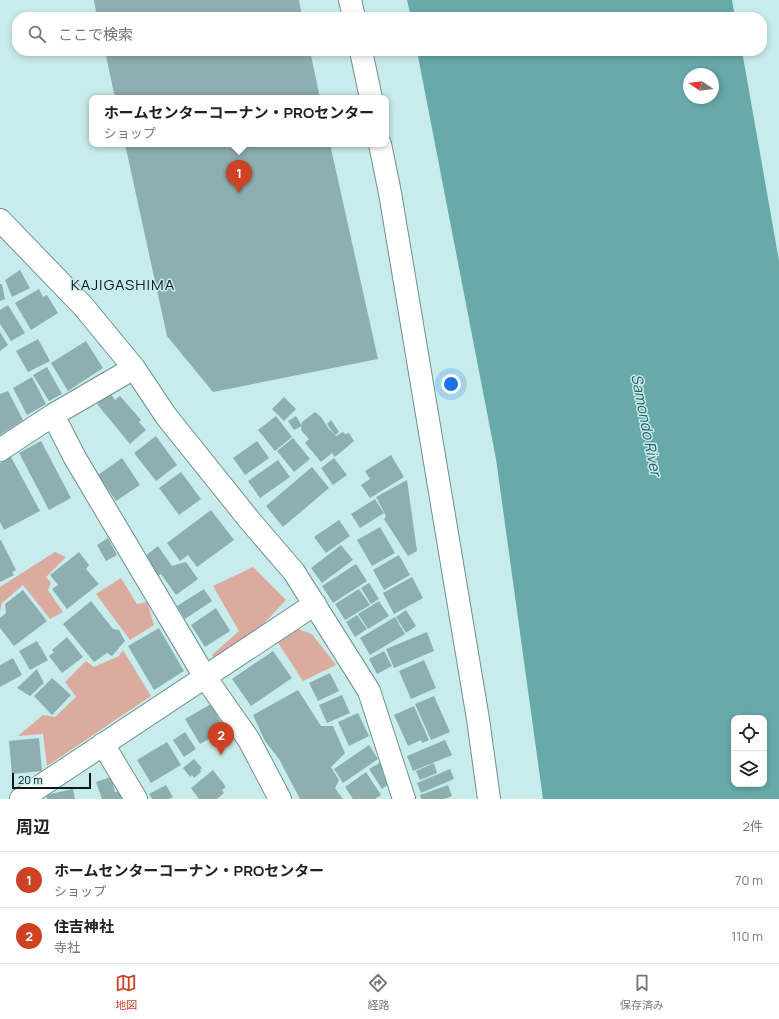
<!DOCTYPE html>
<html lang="ja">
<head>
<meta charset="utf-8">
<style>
	:root { --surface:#fff; --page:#f2f2f2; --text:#222; --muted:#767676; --line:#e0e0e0; --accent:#cc4222 }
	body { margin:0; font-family:Manrope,"Noto Sans JP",sans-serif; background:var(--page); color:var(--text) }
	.controls { position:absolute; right:12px; bottom:12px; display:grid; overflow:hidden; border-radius:8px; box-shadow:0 2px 6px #0003 }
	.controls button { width:36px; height:36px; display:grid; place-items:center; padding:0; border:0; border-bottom:1px solid var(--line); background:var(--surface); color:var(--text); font:20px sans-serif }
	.compass { position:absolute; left:683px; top:68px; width:36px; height:36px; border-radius:50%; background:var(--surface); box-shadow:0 2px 6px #0003; rotate:283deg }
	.scale { position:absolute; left:12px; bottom:10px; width:79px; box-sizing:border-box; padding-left:4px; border:2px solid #0b1818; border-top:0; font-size:11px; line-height:14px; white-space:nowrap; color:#0b1818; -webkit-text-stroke:3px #c8eceb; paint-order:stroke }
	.you { position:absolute; left:451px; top:384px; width:14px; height:14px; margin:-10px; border:3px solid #fff; border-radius:50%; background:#1a73e8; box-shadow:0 0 0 6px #1a73e833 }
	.badge { display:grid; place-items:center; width:26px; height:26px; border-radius:50%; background:var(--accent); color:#fff; font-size:13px; font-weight:700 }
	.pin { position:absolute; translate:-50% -33px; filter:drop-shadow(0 1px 2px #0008) }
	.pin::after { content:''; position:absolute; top:21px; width:14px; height:12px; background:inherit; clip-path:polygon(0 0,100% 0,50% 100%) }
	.popup { position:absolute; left:89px; top:95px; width:300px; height:52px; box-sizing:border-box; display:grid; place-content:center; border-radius:8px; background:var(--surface); filter:drop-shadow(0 1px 3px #0005); font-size:13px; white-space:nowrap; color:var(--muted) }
	.popup b { font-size:15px; color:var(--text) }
	.popup::after { content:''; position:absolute; left:50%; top:100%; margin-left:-8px; border:8px solid transparent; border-top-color:var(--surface) }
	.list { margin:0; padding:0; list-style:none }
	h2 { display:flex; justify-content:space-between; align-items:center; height:52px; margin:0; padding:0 16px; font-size:17px }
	h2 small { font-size:13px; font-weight:400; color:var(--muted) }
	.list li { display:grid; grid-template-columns:26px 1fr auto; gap:12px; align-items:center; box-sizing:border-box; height:56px; padding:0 16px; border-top:1px solid var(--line) }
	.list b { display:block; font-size:15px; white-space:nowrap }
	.list p { margin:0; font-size:13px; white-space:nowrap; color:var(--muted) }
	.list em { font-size:13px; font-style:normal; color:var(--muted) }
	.icon { flex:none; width:22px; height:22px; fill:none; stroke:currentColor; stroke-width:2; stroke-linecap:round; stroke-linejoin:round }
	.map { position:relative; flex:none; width:779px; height:799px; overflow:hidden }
	.search { position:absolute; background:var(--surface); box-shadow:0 2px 6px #0003; left:12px; right:12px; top:12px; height:44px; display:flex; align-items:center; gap:10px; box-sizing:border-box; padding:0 14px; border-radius:16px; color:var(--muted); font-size:15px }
	.sheet { height:164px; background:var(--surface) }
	nav { display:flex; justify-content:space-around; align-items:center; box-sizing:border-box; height:56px; border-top:1px solid var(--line); background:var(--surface); font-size:11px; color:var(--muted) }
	nav a { display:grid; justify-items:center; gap:2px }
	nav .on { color:var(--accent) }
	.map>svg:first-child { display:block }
	.green { fill:#dbab9f }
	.water { fill:#68a9a9; fill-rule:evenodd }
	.building { fill:#8dafaf }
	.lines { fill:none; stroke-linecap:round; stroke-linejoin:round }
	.street-casing { stroke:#709190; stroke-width:24 }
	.street { stroke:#fff; stroke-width:22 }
	.labels { text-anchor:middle; stroke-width:3; stroke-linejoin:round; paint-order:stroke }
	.neighbourhood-label { font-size:15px; letter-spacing:1px; fill:#0b1818; stroke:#c8eceb }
	.water-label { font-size:15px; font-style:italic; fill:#245c5c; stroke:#c8eceb }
</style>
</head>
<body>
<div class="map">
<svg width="779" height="799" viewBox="0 0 779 799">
	<rect width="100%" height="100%" fill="#c8eceb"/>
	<path class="green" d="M55,552L66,557L46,577L51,583L48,590L63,612L50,619L23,585L2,603L0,612V587Z
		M253,567L286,600L252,636L218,660L212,655L239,631L213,586Z
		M121,578L137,604L147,602L154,625L130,640L96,594Z
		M295,628L312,634L336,665L303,681L277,641Z
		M123,650L151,696L47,766L43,734L18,736L43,715L55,717L76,697L65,682L86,661L94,667L119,656Z"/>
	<path class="water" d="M407,0H732L735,17H411Z
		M417,51H742L779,261V799H543L496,459ZM689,74H713V98H689ZM734,718H764V784H734Z"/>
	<path class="building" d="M94,0H299L302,17H97Z
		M105,51H310L320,98H115Z
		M125,144H330L378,359L213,392L167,336Z
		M20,270L30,288L12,297L5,280Z
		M0,284H2L5,299L0,301Z
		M39,289L43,297L47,295L58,313L31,330L15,303Z
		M8,305L25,333L11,341L0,324V310Z
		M0,332L8,345L0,351Z
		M38,339L50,361L28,372L16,351Z
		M86,341L103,368L68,391L51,363Z
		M47,367L62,394L49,401L33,375Z
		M32,377L46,404L27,415L13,388Z
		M8,391L23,420L0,435V394Z
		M110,393L115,400L120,396L141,420L139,422L146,430L130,444L97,404Z
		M284,397L296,409L284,421L272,409Z
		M315,412L321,417L328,428L336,436L343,432L345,434L349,433L354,441L335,457L332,453L321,462L305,443L309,439L301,430L302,422Z
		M276,416L292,437L275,451L258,430Z
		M296,416L302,426L294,430L288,421Z
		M331,420L339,432L335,435L327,424Z
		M156,436L177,465L156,481L134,453Z
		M293,438L310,459L294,472L277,451Z
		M41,441L71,498L49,510L19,453Z
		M257,441L269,458L245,475L233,458Z
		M391,455L404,477L370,498L361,485L370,479L365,471Z
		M11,457L40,511L4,530L0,522V463Z
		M122,458L140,485L116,501L98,475Z
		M334,458L347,475L333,485L321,468Z
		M278,460L290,477L260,498L248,481Z
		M312,467L329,488L283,527L266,506Z
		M181,472L201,499L179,515L159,488Z
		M407,480L417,551L408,556L384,519L386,516L376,497Z
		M375,499L384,513L360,528L351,514Z
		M211,510L234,540L197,567L188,555L180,561L167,543Z
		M339,520L350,536L326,553L314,537Z
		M380,527L395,553L372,566L357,540Z
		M108,538L117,555L106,561L97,545Z
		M1,540L16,570L12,572L14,575L0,582V541Z
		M341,545L353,560L322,583L311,568Z
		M158,546L172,566L186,562L198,579L176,595L161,574L158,576L144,557Z
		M79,552L89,565L86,569L99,584L67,609L52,589L58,585L50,575Z
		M399,555L410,575L384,590L373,570Z
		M356,564L367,581L333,603L322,586Z
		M412,577L423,598L394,614L383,593Z
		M369,583L379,599L371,604L361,588Z
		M204,589L212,601L185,619L177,606Z
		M359,589L370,605L345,620L335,604Z
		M23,590L47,621L14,646L0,628V618L6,613L5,604Z
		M91,601L113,629L119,630L125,641L112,656L107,653L94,662L63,624Z
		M379,601L389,616L368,629L358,614Z
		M216,608L230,631L205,647L191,625Z
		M406,610L416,626L406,633L396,617Z
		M357,615L367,629L355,637L346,622Z
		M395,617L405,634L370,655L360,638Z
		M159,628L184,671L154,690L128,646Z
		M427,632L434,651L394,668L386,649Z
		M67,637L83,657L62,673L49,656L54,652L52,650Z
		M37,641L48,660L30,670L19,651Z
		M273,651L292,678L251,706L232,679Z
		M384,651L392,666L377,674L369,659Z
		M13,658L22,675L0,687V665Z
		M424,660L436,688L411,699L399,671Z
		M37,669L44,683L30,696L17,688Z
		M330,673L339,691L318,701L309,683Z
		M52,678L71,695L52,715L34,696Z
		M298,690L321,726H333L345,753L331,767L339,780L335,788L343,799H300L279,759L265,741L253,715Z
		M342,695L350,713L327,723L319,705Z
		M434,696L450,732L431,740L415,704Z
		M211,704L225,730L200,744L185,719Z
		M414,706L429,740L422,743L421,740L408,746L394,715Z
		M358,713L369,736L349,746L338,722Z
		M185,732L196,749L184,757L173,740Z
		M39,738L42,771L12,774L9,741Z
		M445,740L452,755L413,771L407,756Z
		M167,742L181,765L151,783L137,760Z
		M369,745L378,759L343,783L334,769Z
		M194,759L202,768L200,770L201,772L194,778L192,775L190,777L183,768Z
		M383,761L387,767L382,772L389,784L382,789L369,769Z
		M434,763L437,773L420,780L416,771Z
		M450,769L454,779L421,793L417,783Z
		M213,770L226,787L222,790L224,793L217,799H199L191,788Z
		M366,772L381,795L375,799H353L345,787Z
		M111,777L115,792L122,791L124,799H102L96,782Z
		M166,785L173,797L169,799H152L149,794Z
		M448,785L452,796L444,799H421L420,795Z
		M73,789L75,799H47L46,795Z"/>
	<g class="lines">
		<g class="street-casing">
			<path id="street" d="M350,0L354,17
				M361,51L371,98
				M380,144L390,193L478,719L489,799
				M0,220L83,306L134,368L166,416L251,522L294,572L369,691L404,799
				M53,415L75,458L205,677L249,740L280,799
				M0,450L53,415L134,368
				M103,744L136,799
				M21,799L315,604"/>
		</g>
		<use href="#street" class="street"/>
	</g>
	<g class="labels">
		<g class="neighbourhood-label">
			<text x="123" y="290">KAJIGASHIMA</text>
		</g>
		<g class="water-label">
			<text transform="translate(646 425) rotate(79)" y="5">Samondo River</text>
		</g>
	</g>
</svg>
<div class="controls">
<button><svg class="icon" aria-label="locate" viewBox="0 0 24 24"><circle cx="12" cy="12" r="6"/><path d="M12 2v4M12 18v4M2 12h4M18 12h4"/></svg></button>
<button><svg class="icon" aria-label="layers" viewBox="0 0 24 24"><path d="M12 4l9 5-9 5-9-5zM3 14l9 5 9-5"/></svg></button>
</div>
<svg class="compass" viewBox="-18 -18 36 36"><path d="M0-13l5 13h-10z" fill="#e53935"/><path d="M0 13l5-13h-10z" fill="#767676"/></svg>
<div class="scale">20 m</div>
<div class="you"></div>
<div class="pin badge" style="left:239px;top:193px">1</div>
<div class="popup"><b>ホームセンターコーナン・PROセンター</b>ショップ</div>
<div class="pin badge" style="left:221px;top:755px">2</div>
<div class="search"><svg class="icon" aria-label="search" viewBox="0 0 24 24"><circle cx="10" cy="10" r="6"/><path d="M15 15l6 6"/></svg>ここで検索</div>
</div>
<section class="sheet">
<h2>周辺<small>2件</small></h2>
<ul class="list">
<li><span class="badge">1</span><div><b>ホームセンターコーナン・PROセンター</b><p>ショップ</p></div><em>70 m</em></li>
<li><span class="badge">2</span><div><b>住吉神社</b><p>寺社</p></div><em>110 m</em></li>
</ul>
</section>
<nav>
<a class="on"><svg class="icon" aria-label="map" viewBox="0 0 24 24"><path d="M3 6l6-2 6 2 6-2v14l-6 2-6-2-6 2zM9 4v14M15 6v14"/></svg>地図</a>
<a><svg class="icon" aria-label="directions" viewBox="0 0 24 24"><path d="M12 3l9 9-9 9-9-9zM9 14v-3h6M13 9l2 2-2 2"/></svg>経路</a>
<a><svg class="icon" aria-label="saved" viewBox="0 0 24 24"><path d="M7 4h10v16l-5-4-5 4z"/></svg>保存済み</a>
</nav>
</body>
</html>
